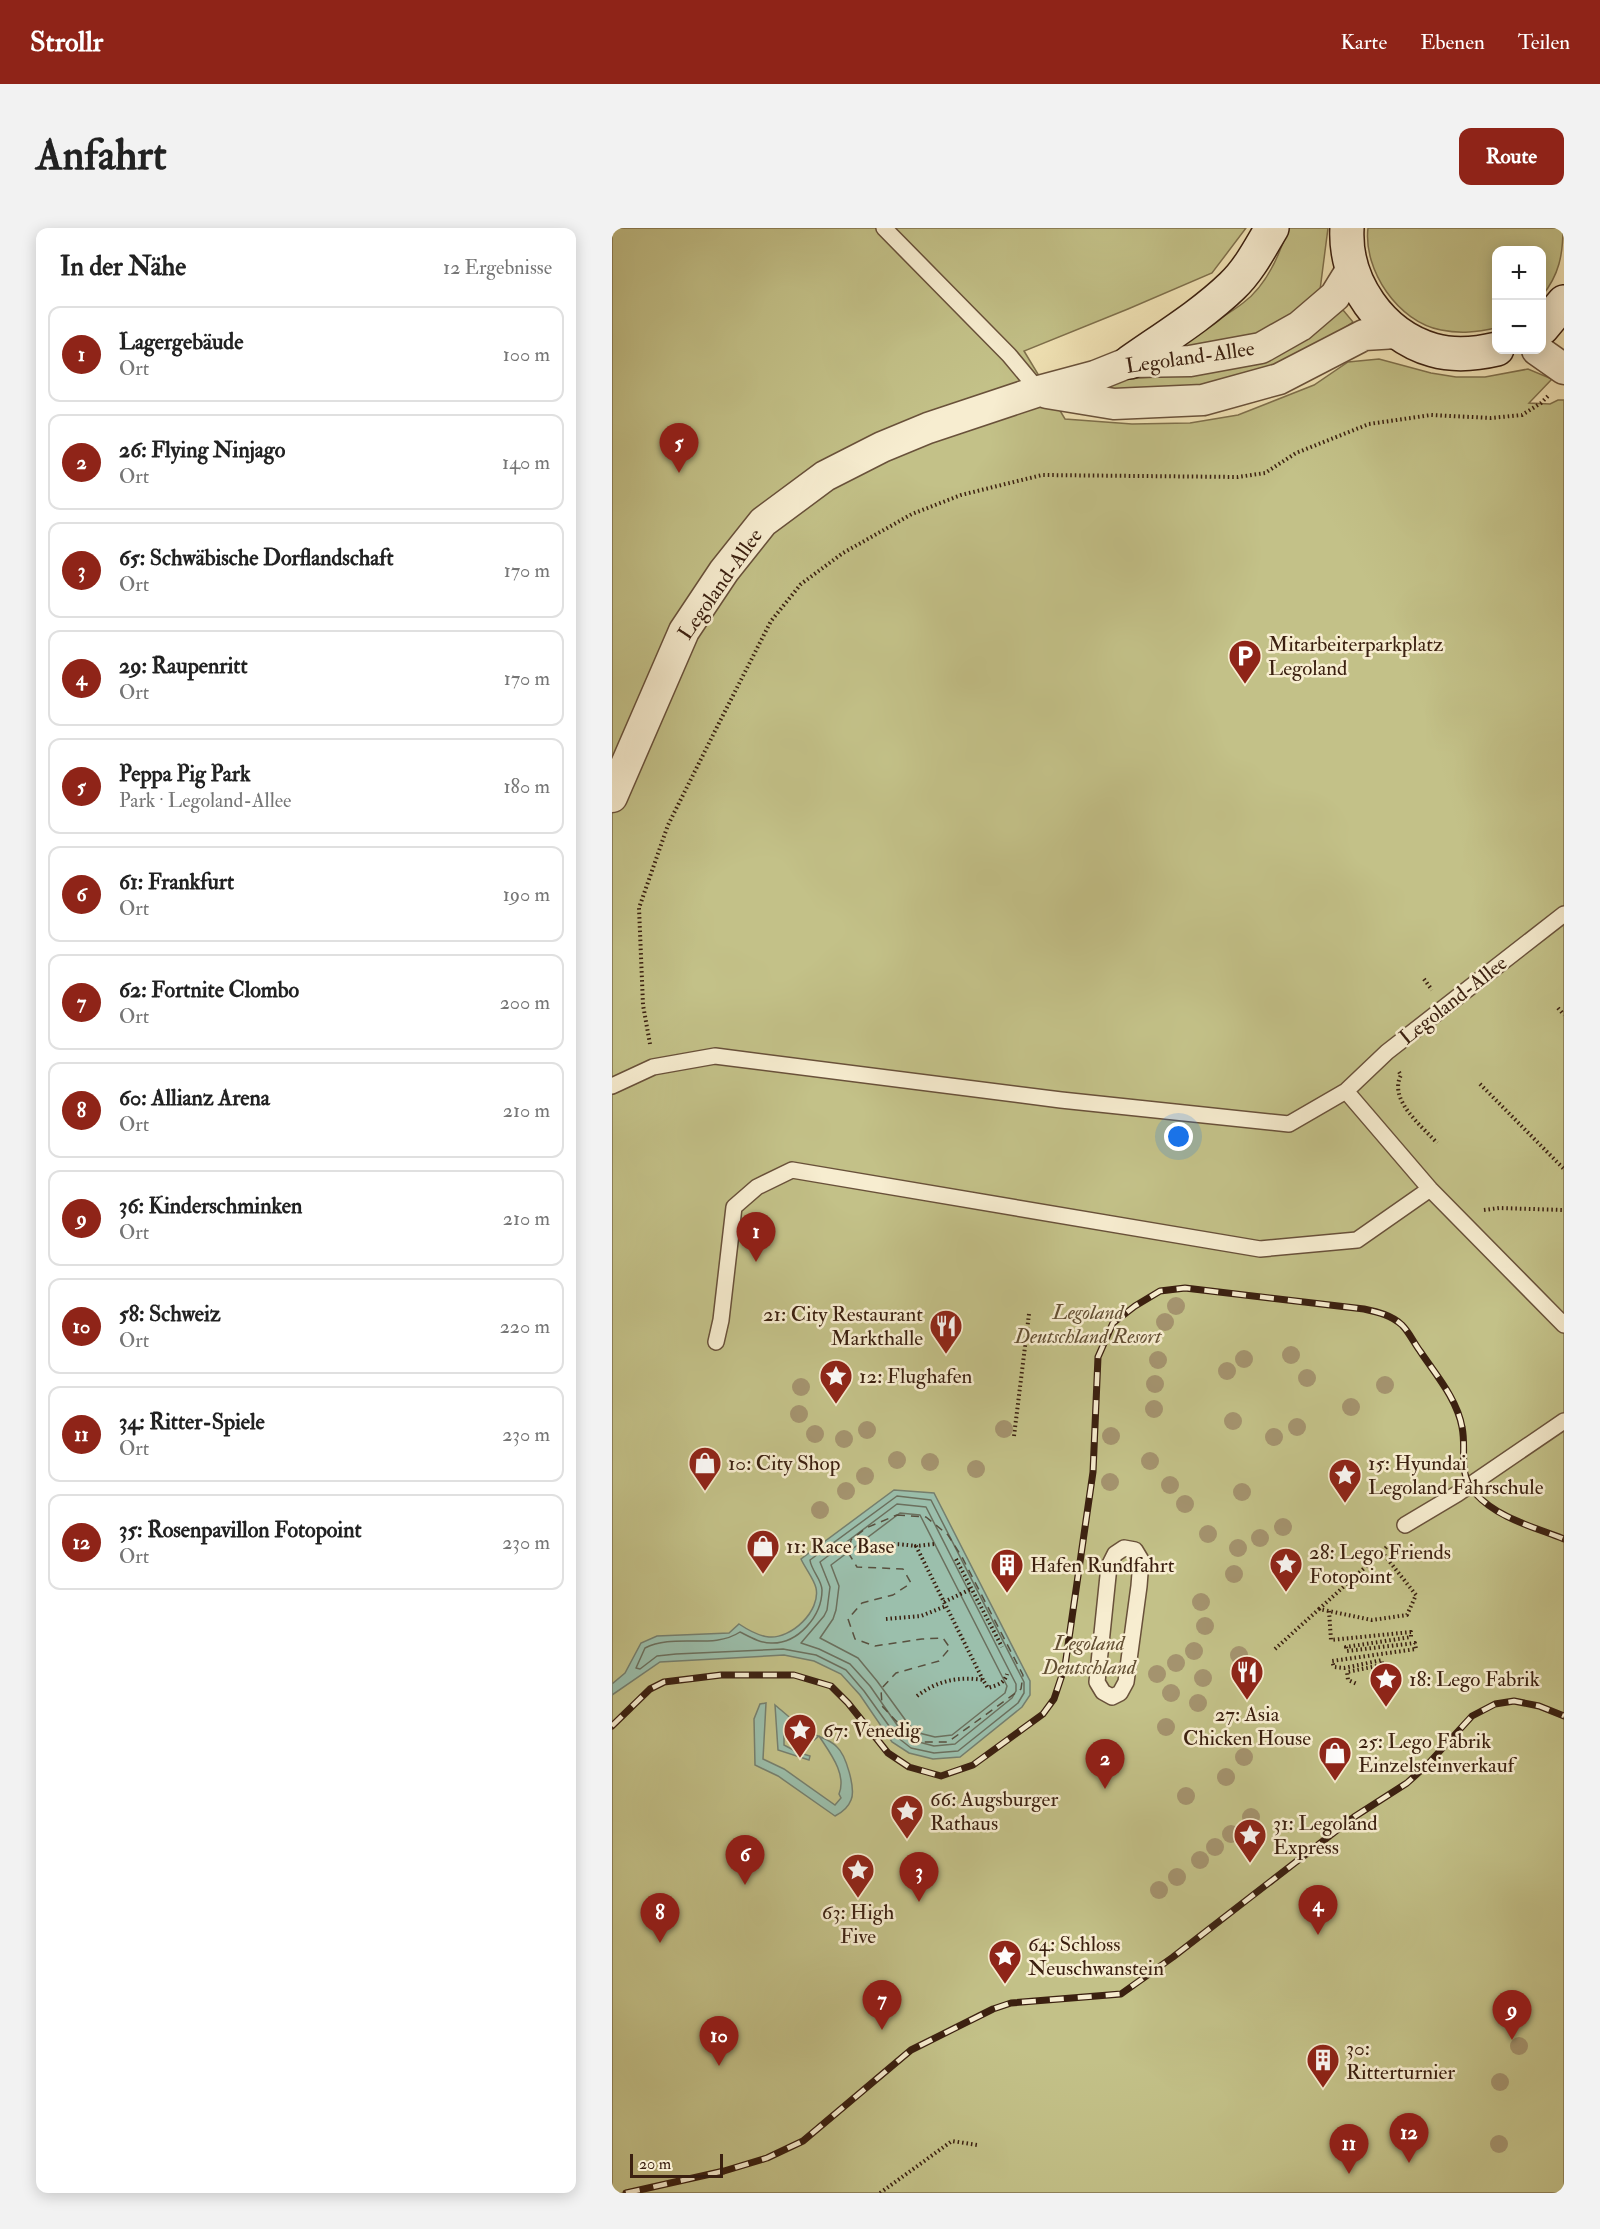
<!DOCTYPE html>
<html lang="de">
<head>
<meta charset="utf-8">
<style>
	:root { --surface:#fff; --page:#f2f2f2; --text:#222; --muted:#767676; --line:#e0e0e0; --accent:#8f2418 }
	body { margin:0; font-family:"IM FELL Double Pica",serif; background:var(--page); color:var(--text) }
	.controls { position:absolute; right:18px; top:18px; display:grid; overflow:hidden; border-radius:12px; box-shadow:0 3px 15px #0003 }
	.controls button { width:54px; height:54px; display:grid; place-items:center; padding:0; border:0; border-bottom:2px solid var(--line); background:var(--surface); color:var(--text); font:30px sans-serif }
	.scale { position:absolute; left:18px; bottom:15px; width:93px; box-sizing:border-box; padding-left:6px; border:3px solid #3b2010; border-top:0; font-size:16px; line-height:21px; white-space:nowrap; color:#3b2010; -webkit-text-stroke:4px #f7edd0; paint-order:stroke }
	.you { position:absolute; left:567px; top:909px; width:21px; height:21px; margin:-15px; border:4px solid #fff; border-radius:50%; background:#1a73e8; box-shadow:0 0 0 9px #1a73e833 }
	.badge { display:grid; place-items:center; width:39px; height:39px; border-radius:50%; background:var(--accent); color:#fff; font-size:20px; font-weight:700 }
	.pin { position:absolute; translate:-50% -50px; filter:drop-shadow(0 2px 3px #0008) }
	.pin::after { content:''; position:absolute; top:32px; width:21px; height:18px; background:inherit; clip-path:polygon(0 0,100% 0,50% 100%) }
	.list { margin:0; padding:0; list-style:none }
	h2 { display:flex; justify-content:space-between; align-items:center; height:78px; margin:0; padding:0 24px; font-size:26px }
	h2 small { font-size:20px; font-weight:400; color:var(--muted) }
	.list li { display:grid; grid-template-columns:39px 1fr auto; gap:18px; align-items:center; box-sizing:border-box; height:96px; margin:0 12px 12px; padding:0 12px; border:2px solid var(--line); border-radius:12px }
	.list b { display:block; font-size:22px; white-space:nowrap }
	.list p { margin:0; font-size:20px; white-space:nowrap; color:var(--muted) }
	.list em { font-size:20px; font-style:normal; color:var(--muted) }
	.map { position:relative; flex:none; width:952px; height:1965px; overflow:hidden; border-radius:12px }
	header { display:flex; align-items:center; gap:36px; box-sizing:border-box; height:84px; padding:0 30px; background:var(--accent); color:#fff }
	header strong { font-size:28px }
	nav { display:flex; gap:33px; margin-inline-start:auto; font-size:21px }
	.intro { display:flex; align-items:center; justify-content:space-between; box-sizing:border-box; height:144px; padding:0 36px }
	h1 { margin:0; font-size:42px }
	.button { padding:15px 27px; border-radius:12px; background:var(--accent); color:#fff; font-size:21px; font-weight:700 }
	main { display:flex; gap:36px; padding:0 36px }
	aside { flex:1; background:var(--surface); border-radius:12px; box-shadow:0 3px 15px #0003 }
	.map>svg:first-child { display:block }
	.green { fill:#c3c188; stroke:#7f704c; stroke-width:1.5 }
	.water { fill:#9bbfac; stroke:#757f6e; stroke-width:1.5 }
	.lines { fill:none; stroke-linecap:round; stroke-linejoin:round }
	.shore { stroke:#6b705e; stroke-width:1.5 }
	.ferry { stroke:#58503f; stroke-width:1.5; stroke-dasharray:8 6; stroke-linecap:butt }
	.lane-casing { stroke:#69513a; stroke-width:18 }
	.street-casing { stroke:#69513a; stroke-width:33 }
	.secondary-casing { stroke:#3b2010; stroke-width:36 }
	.path { stroke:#3b2010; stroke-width:4; stroke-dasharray:1.5 3; stroke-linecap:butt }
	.lane { stroke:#f7edd0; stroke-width:15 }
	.street { stroke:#f7edd0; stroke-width:30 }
	.secondary { stroke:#f7edd0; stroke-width:33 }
	.rail-casing { stroke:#3b2010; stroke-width:7 }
	.rail { stroke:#f7edd0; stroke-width:4.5; stroke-dasharray:14; stroke-linecap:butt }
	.tree { fill:#a4936e }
	.labels { text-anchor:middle; stroke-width:5; stroke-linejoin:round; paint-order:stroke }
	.street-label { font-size:21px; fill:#3b2010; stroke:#f7edd0 }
	.poi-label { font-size:21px; fill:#3b2010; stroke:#f7edd0; text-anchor:start }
	.park-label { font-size:21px; font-style:italic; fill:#645034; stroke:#f7edd0 }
</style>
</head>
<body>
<header>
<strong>Strollr</strong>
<nav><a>Karte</a><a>Ebenen</a><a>Teilen</a></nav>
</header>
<div class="intro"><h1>Anfahrt</h1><a class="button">Route</a></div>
<main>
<aside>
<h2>In der Nähe<small>12 Ergebnisse</small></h2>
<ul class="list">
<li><span class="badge">1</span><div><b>Lagergebäude</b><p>Ort</p></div><em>100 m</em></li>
<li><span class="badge">2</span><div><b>26: Flying Ninjago</b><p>Ort</p></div><em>140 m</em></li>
<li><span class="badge">3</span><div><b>65: Schwäbische Dorflandschaft</b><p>Ort</p></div><em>170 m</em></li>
<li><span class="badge">4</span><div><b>29: Raupenritt</b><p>Ort</p></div><em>170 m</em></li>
<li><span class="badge">5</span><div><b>Peppa Pig Park</b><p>Park · Legoland-Allee</p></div><em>180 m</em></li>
<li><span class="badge">6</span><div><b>61: Frankfurt</b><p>Ort</p></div><em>190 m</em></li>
<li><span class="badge">7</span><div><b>62: Fortnite Clombo</b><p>Ort</p></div><em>200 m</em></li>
<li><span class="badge">8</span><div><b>60: Allianz Arena</b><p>Ort</p></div><em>210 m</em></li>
<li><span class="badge">9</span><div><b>36: Kinderschminken</b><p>Ort</p></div><em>210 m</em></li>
<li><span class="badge">10</span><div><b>58: Schweiz</b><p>Ort</p></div><em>220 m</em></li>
<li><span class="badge">11</span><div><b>34: Ritter-Spiele</b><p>Ort</p></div><em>230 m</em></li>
<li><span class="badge">12</span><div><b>35: Rosenpavillon Fotopoint</b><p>Ort</p></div><em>230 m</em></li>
</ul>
</aside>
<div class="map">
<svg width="952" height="1965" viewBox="0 0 952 1965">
	<rect width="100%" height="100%" fill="#f2e4b6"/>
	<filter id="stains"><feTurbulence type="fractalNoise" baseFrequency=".00333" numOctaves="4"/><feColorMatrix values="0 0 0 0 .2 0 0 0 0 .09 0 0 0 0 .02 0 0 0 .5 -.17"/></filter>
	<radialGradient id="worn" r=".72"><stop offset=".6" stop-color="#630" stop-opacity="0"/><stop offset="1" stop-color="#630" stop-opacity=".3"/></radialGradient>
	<path class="green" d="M0,0H634L600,45L516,81L412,123L453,191L520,196L578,195L626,187L702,157L736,134L767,131L819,145L844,149H873L916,141L940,151L917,175L938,176L946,172H952V1965H0Z
		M676,0H716L708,62L693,80L635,113L574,126L568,113C589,101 612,90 631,75C654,58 668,26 676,0Z
		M756,0H951C951,27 947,47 930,68V22H885L884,100C865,104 849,106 829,102C786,94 751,42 756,0Z
		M731,82L741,94L682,134L609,160L486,165L495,152L571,147L696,108Z"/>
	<path class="water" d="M282,1262L322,1265L418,1453V1467L410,1479L348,1529L321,1531L297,1525L280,1514L248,1467L229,1446L202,1433L172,1427L48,1434L0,1467V1456L13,1445L29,1415L45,1408L117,1405L127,1396C136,1402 146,1408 157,1409C179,1411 209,1383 204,1360C202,1351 193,1340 189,1331Z
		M154,1475L151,1531L172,1541L223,1577L229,1570L227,1566C235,1546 218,1525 207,1508L202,1512L176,1493L172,1499V1517L185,1524L198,1528L197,1532L166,1522L163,1477C173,1485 182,1494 193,1501C203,1509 216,1509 225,1519C234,1527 244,1561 239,1572C236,1580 231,1584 223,1588L166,1548L143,1537L142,1491L148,1476Z"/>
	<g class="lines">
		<path class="shore" d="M285,1268L319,1272L412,1454V1465L406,1475L346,1523L322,1525L299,1520L285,1509L252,1463L234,1442L204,1427L171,1421L64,1426L45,1428L28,1441L24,1440L33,1420C62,1405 101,1422 128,1404C138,1409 148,1415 159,1415C186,1416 210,1388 210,1362C210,1352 199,1342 198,1332Z
			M285,1276L314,1279L404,1456V1463L400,1470L343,1516L322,1518L303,1513L290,1504L258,1458L238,1436L207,1421L189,1415L212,1388L215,1382L218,1359L208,1334Z
			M288,1285L308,1287L395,1458L393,1465L340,1507L323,1509L307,1505L297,1497L265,1453L246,1430L208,1410L221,1391L224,1382L227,1358L219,1337Z"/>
		<path class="ferry" d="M285,1287L314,1289L336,1307L350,1329L411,1447L409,1461L336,1514H312L287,1496L270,1478L269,1461L284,1445L327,1433L338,1420L331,1410L310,1411L263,1418L243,1411L236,1391L250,1375L281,1367L299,1355L291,1341L245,1339L237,1326L239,1312L254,1300Z"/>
		<g class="lane-casing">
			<path id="lane" d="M272,0L397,127L427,163
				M0,858L41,839L103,828L449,872L677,896L734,863L775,824L952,686
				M734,863L818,961L952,1097
				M104,1114L109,1092L122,979L145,959L180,942L648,1021L745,1012L818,961
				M793,1297L845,1266L952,1193
				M512,1320L523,1322L529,1332L527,1358L514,1454L508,1465L500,1469L491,1464L485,1454L497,1338L503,1326Z"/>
		</g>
		<g class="street-casing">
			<path id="street" d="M925,122L952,141
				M435,165L502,176L591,172L667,151L752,107L785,105
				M0,569L72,403L112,343L151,294L213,248L270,219L316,200L427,163L483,148L518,134L578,133L649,120L688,98L723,68L739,42"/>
		</g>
		<g class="secondary-casing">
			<path id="secondary" d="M735,0C732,54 769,107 821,122C842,128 864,126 885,121
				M930,100L952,74
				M518,134C552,110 590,87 620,58C637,42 648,20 660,0"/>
		</g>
		<path class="path" d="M812,751L820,762
			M946,780L952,787
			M38,816L31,777L27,680L56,597L107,495L159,393L189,356L231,325L300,286L349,267L430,247L626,249L653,245L684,225L757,196L819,187L879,190L910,187L929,175L937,167
			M787,844L789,847C776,872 810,898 825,915
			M868,856L952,941
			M872,982L887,980L952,982
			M402,1208L417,1086
			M322,1316L304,1318L371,1452
			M260,1323C275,1314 287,1316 304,1318
			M344,1331L390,1419
			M332,1374L359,1361
			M707,1381L770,1324L779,1314
			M717,1383L719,1412L799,1404V1409L734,1419L735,1423L803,1415L804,1421L720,1433L722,1439L732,1440L770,1432V1437L735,1444L736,1452L745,1456
			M274,1391L309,1388L334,1378
			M663,1421L707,1381L760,1392L795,1387L804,1367L770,1324
			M305,1468C325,1453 346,1448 371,1452L376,1460C385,1457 392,1456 395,1446
			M268,1965L340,1913L365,1917"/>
		<use href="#lane" class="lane"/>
		<use href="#street" class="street"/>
		<use href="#secondary" class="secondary"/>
		<g class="rail-casing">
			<path id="rail" d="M0,1498L38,1461L52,1454L109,1447H182L219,1458L236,1475L276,1525L297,1539L329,1548L361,1537L431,1486L442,1471L453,1438L481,1244L486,1129L501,1095L523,1078L548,1063L573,1060L752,1081C766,1084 779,1087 790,1097C797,1104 802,1115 808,1123C824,1147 845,1171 850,1199C855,1223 845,1245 863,1265C885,1290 922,1299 952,1311
				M14,1965L112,1943L155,1930L191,1913L299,1822L381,1781L399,1775L509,1766L561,1729L742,1589L795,1555L816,1536L860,1488L883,1476L902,1473L927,1478L952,1488"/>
		</g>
		<use href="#rail" class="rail"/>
	</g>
	<g class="tree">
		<circle cx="564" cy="1078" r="9"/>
		<circle cx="553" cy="1094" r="9"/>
		<circle cx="679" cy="1127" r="9"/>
		<circle cx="632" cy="1131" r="9"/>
		<circle cx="546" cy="1132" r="9"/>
		<circle cx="615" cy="1143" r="9"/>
		<circle cx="695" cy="1150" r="9"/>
		<circle cx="543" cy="1156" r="9"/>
		<circle cx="773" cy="1157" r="9"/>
		<circle cx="189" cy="1159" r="9"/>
		<circle cx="739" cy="1179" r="9"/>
		<circle cx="542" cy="1181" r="9"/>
		<circle cx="187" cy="1186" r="9"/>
		<circle cx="621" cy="1193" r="9"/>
		<circle cx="685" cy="1199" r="9"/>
		<circle cx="392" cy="1201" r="9"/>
		<circle cx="255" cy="1202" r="9"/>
		<circle cx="203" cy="1206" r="9"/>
		<circle cx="499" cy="1208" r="9"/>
		<circle cx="662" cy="1209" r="9"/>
		<circle cx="232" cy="1211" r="9"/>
		<circle cx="285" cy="1232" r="9"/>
		<circle cx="538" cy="1233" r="9"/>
		<circle cx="318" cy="1234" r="9"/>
		<circle cx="364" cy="1241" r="9"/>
		<circle cx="253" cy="1248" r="9"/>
		<circle cx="498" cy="1254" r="9"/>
		<circle cx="558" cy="1257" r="9"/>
		<circle cx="234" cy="1263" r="9"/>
		<circle cx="630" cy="1264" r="9"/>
		<circle cx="573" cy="1276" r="9"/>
		<circle cx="208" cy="1282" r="9"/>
		<circle cx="671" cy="1299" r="9"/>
		<circle cx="596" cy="1306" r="9"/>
		<circle cx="648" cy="1310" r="9"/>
		<circle cx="626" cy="1320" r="9"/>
		<circle cx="622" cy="1346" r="9"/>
		<circle cx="589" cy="1374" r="9"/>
		<circle cx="593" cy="1398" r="9"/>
		<circle cx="582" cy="1423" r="9"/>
		<circle cx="627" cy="1427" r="9"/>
		<circle cx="564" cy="1435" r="9"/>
		<circle cx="545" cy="1446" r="9"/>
		<circle cx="591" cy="1450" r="9"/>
		<circle cx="559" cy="1465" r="9"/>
		<circle cx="586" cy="1475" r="9"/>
		<circle cx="554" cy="1499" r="9"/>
		<circle cx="632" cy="1529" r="9"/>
		<circle cx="614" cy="1549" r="9"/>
		<circle cx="574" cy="1568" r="9"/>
		<circle cx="639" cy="1589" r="9"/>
		<circle cx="619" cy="1606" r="9"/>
		<circle cx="603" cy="1619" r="9"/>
		<circle cx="588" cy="1632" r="9"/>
		<circle cx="565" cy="1649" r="9"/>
		<circle cx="547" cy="1662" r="9"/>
		<circle cx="907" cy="1818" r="9"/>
		<circle cx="888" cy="1854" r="9"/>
		<circle cx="887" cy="1916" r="9"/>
	</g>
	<defs>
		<g id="parking-pin" transform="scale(1.725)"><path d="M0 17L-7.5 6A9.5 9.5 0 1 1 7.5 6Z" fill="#8f2418" stroke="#f7edd0"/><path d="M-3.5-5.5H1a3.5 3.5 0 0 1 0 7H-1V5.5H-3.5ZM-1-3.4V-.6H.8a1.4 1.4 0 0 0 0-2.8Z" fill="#fff"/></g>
		<g id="restaurant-pin" transform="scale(1.725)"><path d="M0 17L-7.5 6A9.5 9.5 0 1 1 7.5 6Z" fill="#8f2418" stroke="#f7edd0"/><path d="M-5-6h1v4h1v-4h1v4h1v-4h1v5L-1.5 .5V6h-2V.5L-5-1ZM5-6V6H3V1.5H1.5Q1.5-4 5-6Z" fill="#fff"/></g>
		<g id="sight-pin" transform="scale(1.725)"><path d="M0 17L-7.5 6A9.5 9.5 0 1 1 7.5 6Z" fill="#8f2418" stroke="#f7edd0"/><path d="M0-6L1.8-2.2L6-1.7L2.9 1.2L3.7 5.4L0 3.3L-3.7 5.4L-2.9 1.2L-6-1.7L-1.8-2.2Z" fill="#fff"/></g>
		<g id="shop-pin" transform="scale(1.725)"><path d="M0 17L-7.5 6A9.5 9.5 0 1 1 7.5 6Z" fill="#8f2418" stroke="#f7edd0"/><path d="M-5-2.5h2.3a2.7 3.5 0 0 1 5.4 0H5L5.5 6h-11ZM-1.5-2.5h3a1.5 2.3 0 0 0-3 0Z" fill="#fff"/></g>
		<g id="building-pin" transform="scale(1.725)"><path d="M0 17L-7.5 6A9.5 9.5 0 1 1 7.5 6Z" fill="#8f2418" stroke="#f7edd0"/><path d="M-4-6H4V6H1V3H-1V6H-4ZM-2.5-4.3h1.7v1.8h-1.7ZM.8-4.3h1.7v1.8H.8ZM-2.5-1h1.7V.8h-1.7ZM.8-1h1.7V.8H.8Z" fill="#fff"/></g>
	</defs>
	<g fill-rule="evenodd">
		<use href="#parking-pin" x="633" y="428"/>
		<use href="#restaurant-pin" x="334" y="1098"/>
		<use href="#sight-pin" x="224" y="1148"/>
		<use href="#shop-pin" x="93" y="1235"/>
		<use href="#sight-pin" x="733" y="1247"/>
		<use href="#shop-pin" x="151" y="1318"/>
		<use href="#sight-pin" x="674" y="1336"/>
		<use href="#building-pin" x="395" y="1337"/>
		<use href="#restaurant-pin" x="635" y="1444"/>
		<use href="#sight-pin" x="774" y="1451"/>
		<use href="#sight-pin" x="188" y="1502"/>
		<use href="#shop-pin" x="723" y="1525"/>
		<use href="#sight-pin" x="295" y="1583"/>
		<use href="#sight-pin" x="638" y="1607"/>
		<use href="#sight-pin" x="246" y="1642"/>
		<use href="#sight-pin" x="393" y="1728"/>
		<use href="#building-pin" x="711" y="1832"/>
	</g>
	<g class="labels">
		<g class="street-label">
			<text transform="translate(578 129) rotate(-8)" y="7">Legoland-Allee</text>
			<text transform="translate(108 356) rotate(-55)" y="7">Legoland-Allee</text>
			<text transform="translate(841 772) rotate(-38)" y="7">Legoland-Allee</text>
		</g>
		<g class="poi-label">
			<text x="656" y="423">Mitarbeiterparkplatz<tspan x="656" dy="24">Legoland</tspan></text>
			<text x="311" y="1093" text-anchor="end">21: City Restaurant<tspan x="311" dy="24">Markthalle</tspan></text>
			<text x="247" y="1155">12: Flughafen</text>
			<text x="116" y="1242">10: City Shop</text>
			<text x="756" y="1242">15: Hyundai<tspan x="756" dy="24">Legoland Fahrschule</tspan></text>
			<text x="174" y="1325">11: Race Base</text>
			<text x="697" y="1331">28: Lego Friends<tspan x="697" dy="24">Fotopoint</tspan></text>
			<text x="418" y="1344">Hafen Rundfahrt</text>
			<text x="797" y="1458">18: Lego Fabrik</text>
			<text x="635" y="1493" text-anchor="middle">27: Asia<tspan x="635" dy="24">Chicken House</tspan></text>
			<text x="211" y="1509">67: Venedig</text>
			<text x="746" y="1520">25: Lego Fabrik<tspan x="746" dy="24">Einzelsteinverkauf</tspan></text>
			<text x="318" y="1578">66: Augsburger<tspan x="318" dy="24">Rathaus</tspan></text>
			<text x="661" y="1602">31: Legoland<tspan x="661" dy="24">Express</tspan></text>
			<text x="246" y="1691" text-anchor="middle">63: High<tspan x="246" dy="24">Five</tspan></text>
			<text x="416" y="1723">64: Schloss<tspan x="416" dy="24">Neuschwanstein</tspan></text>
			<text x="734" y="1827">30:<tspan x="734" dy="24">Ritterturnier</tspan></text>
		</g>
		<g class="park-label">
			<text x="476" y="1091">Legoland<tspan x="476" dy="24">Deutschland Resort</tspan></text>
			<text x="477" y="1422">Legoland<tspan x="477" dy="24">Deutschland</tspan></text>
		</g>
	</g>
	<rect width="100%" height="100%" filter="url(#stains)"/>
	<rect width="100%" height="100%" fill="url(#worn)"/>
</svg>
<div class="controls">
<button>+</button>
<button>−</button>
</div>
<div class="scale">20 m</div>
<div class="you"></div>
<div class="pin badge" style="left:144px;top:1034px">1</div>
<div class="pin badge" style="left:493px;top:1561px">2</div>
<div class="pin badge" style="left:307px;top:1674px">3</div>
<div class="pin badge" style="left:706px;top:1707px">4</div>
<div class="pin badge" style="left:67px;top:245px">5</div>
<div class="pin badge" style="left:133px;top:1657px">6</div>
<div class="pin badge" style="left:270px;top:1802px">7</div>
<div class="pin badge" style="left:48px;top:1715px">8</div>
<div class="pin badge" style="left:900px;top:1812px">9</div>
<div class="pin badge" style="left:107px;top:1838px">10</div>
<div class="pin badge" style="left:737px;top:1946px">11</div>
<div class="pin badge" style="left:797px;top:1935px">12</div>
</div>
</main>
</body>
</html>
